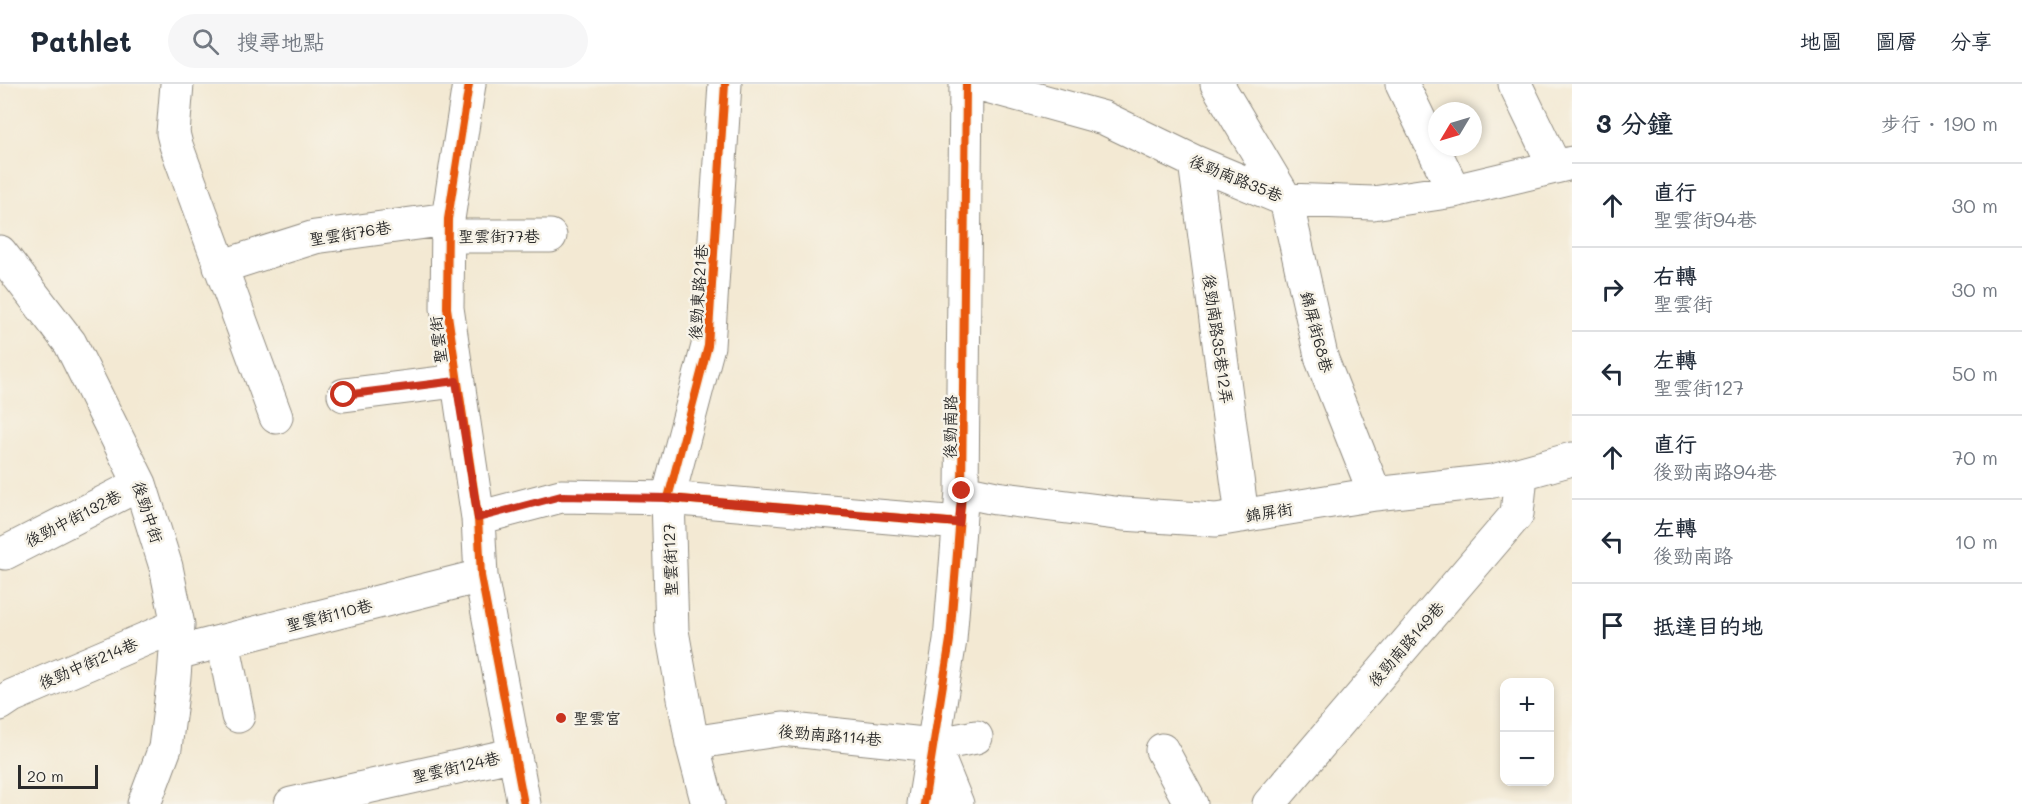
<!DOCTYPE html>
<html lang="zh-TW">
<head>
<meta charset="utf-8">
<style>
	:root { --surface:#fff; --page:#f6f6f7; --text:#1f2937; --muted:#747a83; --line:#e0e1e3 }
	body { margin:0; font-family:Mali,"LXGW WenKai TC",sans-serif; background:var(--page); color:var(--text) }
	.controls { position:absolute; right:18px; bottom:18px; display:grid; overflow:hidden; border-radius:12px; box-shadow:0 3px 9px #0003 }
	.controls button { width:54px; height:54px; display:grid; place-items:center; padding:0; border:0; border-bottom:2px solid var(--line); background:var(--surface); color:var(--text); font:30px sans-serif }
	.compass { position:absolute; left:1428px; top:18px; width:54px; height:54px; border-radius:50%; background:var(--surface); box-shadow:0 3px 9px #0003; rotate:232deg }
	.scale { position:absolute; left:18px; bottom:15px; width:80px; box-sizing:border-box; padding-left:6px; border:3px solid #2b2b2b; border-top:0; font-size:16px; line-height:21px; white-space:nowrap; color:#2b2b2b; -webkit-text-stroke:4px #f7f3e8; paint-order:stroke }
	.stop { position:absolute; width:18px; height:18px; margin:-14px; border:4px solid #c8321e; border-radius:50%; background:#fff }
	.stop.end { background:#c8321e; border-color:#fff; box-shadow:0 2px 6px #0008 }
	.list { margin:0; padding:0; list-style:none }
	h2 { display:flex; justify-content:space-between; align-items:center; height:78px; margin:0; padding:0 24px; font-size:26px }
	h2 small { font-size:20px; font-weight:400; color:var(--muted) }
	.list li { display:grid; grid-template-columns:39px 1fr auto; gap:18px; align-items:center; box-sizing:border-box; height:84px; padding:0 24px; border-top:2px solid var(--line) }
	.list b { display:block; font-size:22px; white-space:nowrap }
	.list p { margin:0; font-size:20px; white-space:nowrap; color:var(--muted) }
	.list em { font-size:20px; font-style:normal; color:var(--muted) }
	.icon { flex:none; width:33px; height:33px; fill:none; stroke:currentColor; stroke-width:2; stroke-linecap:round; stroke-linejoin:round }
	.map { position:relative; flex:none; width:1572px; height:720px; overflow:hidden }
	header { display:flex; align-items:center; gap:36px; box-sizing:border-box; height:84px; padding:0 30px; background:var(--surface); border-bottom:2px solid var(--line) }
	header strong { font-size:28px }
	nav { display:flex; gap:33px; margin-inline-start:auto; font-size:21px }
	.search { width:420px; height:54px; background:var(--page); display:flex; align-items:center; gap:15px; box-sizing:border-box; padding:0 21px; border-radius:33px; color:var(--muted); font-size:22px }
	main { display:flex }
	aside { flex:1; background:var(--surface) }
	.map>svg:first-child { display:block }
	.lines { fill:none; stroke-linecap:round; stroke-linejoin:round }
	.minor-casing { stroke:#8f8a7f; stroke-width:35 }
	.minor { stroke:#fff; stroke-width:33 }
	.cycleway-casing { stroke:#f7f3e8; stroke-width:11 }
	.cycleway { stroke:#e8590c; stroke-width:8 }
	.route { stroke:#c8321e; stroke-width:8 }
	.poi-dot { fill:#c8321e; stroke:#f7f3e8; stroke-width:2 }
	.labels { text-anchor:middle; stroke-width:5; stroke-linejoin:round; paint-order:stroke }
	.street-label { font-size:16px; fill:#2b2b2b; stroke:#f7f3e8 }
	.poi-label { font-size:16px; fill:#2b2b2b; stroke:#f7f3e8; text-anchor:start }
</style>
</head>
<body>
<header>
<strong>Pathlet</strong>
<div class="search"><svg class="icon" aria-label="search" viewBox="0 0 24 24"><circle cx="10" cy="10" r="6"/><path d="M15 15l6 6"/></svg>搜尋地點</div>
<nav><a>地圖</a><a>圖層</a><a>分享</a></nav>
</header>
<main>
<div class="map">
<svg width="1572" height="720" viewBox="0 0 1572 720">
	<rect width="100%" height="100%" fill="#f7f3e8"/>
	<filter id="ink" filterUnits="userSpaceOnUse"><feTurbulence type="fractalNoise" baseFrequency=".0167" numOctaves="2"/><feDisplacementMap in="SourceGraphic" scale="12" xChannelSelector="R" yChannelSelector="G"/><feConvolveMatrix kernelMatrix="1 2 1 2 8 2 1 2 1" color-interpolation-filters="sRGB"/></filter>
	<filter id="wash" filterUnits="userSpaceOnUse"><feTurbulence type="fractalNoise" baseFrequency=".008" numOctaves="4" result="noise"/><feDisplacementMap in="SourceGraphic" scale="24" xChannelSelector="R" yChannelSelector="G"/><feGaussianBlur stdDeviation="1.35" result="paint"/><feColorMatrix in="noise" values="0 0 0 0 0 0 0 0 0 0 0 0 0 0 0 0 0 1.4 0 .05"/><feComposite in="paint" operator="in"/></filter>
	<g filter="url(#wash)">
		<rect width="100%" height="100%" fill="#f3e9d3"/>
	</g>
	<g filter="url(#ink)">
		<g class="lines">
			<g class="minor-casing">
				<path id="minor" d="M177,0L173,49L176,61L276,333
					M469,0L448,135L447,224L478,434L481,492L524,720
					M725,0L708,262L668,414L959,439
					M980,0L1104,34L1195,78L1286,116L1373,119L1454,107L1572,79
					M1217,0L1286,116L1322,276L1375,410
					M1402,0L1454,107
					M1515,0L1555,83
					M1195,78L1242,432
					M447,152H550
					M0,168L70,259L140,400L166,483L178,541L174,593L165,664L144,720
					M220,183L315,153L448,135
					M344,311L456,297
					M962,407L996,414L1123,430L1216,436L1375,410L1493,397L1572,375
					M478,434L561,412L668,414L672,547L692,659L708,720
					M5,469L140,400
					M223,557L238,632
					M176,569L481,492
					M0,620L12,612L178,541
					M692,659L783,645L933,661L976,653
					M933,661L957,720
					M1162,666L1191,720
					M291,720L515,670
					M924,720L950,556L962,407L966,0
					M1269,720L1517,430L1521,391"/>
			</g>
			<use href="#minor" class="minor"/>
			<g class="cycleway-casing">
				<path id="cycleway" d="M469,0L448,135L447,224L478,434L481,492L524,720
					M725,0L708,262L668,414L959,439
					M924,720L950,556L962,407L966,0"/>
			</g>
			<use href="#cycleway" class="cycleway"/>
		</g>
	</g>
	<g class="lines" filter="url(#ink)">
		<path class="route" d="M344,311L456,297L478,434L561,412L668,414L959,439L962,407"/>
	</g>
	<circle class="poi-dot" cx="561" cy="634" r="6"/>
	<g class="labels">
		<g class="street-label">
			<text transform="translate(1236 94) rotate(22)" y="6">後勁南路35巷</text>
			<text transform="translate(350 149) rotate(-9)" y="6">聖雲街76巷</text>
			<text x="499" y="158">聖雲街77巷</text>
			<text transform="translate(698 208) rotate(-86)" y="6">後勁東路21巷</text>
			<text transform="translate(1317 248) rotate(75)" y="6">錦屏街68巷</text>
			<text transform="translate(1218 255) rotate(82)" y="6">後勁南路35巷12弄</text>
			<text transform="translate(438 256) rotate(-97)" y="6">聖雲街</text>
			<text transform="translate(950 343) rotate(-89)" y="6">後勁南路</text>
			<text transform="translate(148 428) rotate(72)" y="6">後勁中街</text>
			<text transform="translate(1269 428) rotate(-9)" y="6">錦屏街</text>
			<text transform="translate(73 434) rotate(-27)" y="6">後勁中街132巷</text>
			<text transform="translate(670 476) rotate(-92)" y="6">聖雲街127</text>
			<text transform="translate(329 531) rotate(-14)" y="6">聖雲街110巷</text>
			<text transform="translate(1406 560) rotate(-49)" y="6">後勁南路149巷</text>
			<text transform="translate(88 579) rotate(-23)" y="6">後勁中街214巷</text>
			<text transform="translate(830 651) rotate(5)" y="6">後勁南路114巷</text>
			<text transform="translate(456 683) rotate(-13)" y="6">聖雲街124巷</text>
		</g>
		<g class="poi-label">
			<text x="573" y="640">聖雲宮</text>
		</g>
	</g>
</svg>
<div class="controls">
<button>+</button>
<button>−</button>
</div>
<svg class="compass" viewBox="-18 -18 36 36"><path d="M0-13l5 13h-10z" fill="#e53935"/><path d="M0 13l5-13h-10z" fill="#747a83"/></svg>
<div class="scale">20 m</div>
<div class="stop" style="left:344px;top:311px"></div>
<div class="stop end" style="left:962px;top:407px"></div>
</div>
<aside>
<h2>3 分鐘<small>步行 · 190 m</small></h2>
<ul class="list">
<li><svg class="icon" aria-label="ahead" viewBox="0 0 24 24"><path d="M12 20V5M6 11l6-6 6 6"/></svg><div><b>直行</b><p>聖雲街94巷</p></div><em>30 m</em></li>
<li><svg class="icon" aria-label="right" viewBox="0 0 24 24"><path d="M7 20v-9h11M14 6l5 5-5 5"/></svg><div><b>右轉</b><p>聖雲街</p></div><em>30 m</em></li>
<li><svg class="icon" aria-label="left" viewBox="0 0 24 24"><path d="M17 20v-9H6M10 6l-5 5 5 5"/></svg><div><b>左轉</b><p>聖雲街127</p></div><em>50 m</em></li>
<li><svg class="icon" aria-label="ahead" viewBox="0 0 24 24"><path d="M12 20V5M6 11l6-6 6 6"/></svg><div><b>直行</b><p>後勁南路94巷</p></div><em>70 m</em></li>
<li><svg class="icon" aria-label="left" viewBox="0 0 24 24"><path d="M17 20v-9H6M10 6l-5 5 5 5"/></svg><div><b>左轉</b><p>後勁南路</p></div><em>10 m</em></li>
<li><svg class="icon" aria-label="arrive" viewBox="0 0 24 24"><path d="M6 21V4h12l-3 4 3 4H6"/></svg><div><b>抵達目的地</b></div></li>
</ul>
</aside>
</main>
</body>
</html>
